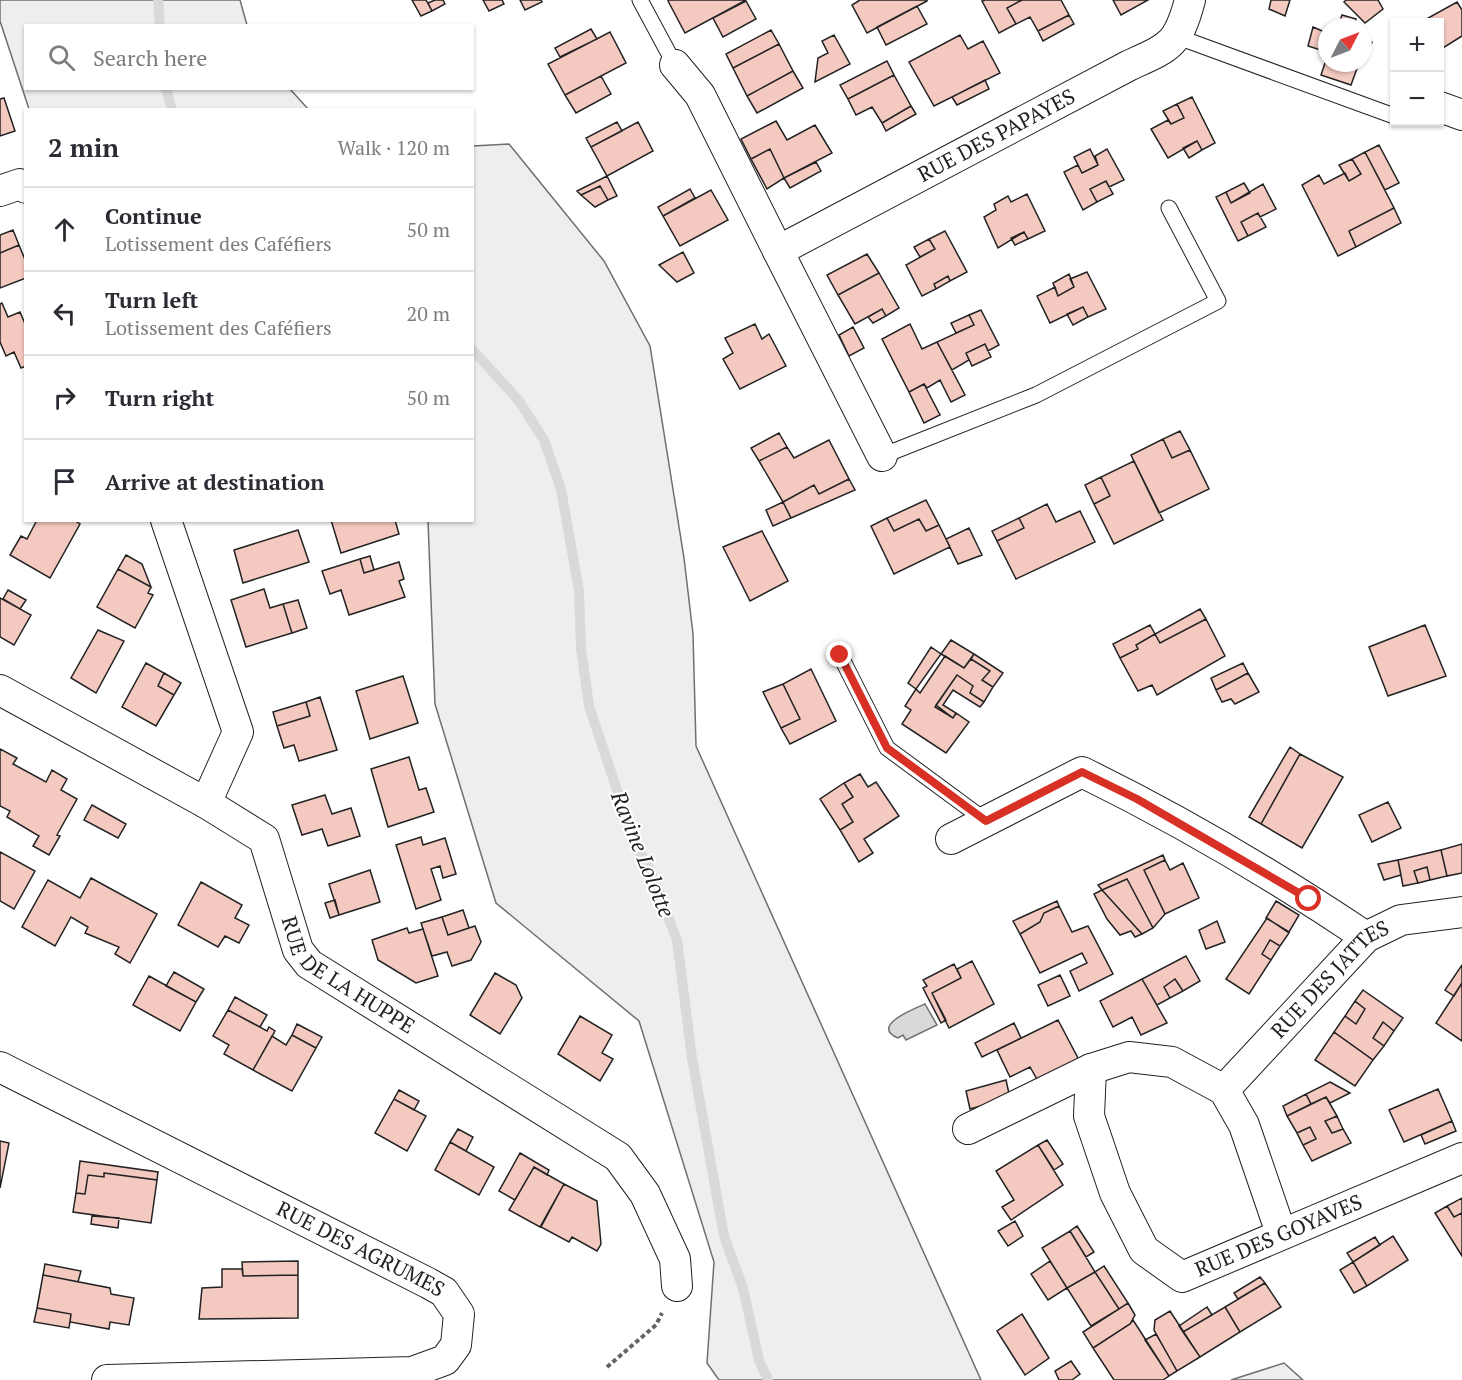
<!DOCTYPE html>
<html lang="en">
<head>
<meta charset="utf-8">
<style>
	:root { --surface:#fff; --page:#f7f7f7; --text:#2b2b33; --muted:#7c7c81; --line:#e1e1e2 }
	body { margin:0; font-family:"PT Serif",serif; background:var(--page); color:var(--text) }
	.controls { position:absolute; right:18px; top:18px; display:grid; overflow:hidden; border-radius:0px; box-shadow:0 2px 4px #0004 }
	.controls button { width:54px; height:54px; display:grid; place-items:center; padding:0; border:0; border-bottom:2px solid var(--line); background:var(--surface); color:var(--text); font:30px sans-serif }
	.compass { position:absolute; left:1318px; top:18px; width:54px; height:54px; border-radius:50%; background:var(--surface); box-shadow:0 2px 4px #0004; rotate:48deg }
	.stop { position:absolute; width:18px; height:18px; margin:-14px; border:4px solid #d93025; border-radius:50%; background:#fff }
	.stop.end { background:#d93025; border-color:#fff; box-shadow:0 2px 6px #0008 }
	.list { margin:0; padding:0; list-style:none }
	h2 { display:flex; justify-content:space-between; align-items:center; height:78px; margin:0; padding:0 24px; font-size:26px }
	h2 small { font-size:20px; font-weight:400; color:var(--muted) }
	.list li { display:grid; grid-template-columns:39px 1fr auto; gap:18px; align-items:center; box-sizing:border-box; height:84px; padding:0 24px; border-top:2px solid var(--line) }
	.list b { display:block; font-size:22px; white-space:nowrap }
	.list p { margin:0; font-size:20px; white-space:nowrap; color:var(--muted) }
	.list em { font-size:20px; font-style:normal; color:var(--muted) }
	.icon { flex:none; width:33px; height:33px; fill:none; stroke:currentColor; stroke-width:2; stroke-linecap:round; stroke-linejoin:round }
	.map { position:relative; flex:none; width:1462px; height:1380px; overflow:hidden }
	.search { position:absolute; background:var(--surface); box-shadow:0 2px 4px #0004; left:24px; top:24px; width:450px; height:66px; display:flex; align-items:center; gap:15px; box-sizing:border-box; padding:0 21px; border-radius:0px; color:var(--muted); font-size:22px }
	.panel { position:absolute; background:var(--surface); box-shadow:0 2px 4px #0004; left:24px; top:108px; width:450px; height:414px; border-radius:0px }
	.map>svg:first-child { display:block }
	.green { fill:#eee; stroke:#6f6f6f; stroke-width:1.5 }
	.water { fill:#d9d9d9; stroke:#6f6f6f; stroke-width:1.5 }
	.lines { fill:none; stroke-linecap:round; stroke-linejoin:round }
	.stream { stroke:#d9d9d9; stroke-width:10 }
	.building { fill:#f3c9c0; stroke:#222; stroke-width:1.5 }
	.lane-casing { stroke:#222; stroke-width:17 }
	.street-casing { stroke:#222; stroke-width:32 }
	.path { stroke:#646464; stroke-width:4; stroke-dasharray:4.5 3; stroke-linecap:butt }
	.lane { stroke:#fff; stroke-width:15 }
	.street { stroke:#fff; stroke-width:30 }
	.route { stroke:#d93025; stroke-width:8 }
	.labels { text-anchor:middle; stroke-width:4.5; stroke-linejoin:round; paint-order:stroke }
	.street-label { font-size:21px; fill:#222; stroke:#fff }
	.water-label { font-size:22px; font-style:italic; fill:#222; stroke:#fff }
</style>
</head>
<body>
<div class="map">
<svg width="1462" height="1380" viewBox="0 0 1462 1380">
	<rect width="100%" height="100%" fill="#fff"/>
	<path class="green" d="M0,0H240L247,25L26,26V88L290,89L308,109H29L0,21Z
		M509,144L604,261L650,346L684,558L693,634L696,746L981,1380H719L707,1363L714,1262L639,1021L496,903L435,704L428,521L472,520L473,146Z
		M1284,1363L1303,1380H1231Z"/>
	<path class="water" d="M925,1004L937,1025L906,1040L903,1035L898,1038C869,1026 916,1008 925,1004Z"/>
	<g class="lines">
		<path class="stream" d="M158,0L160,26
			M166,88L172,110
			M472,349L519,401L544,440L561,489L579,591L581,648L589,706L634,841L651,872L677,940L692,1058L724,1236L743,1288L759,1360L768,1380"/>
	</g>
	<path class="building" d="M412,0H426L432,11L421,16Z
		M435,0H443L445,4L432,11L428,3Z
		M483,0H502L504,4L489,11Z
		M520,0H541L542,2L525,10Z
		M746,0L685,33L668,1L669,0Z
		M860,0H927V1L867,33L852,5Z
		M985,0H1022L1007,8L1016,24L999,33L982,1Z
		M1022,0H1061L1069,15L1038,31L1030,17L1016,24L1007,8Z
		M1113,0H1148L1121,15Z
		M1271,0H1290L1285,16L1269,9Z
		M1346,0H1378L1383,9L1365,23L1344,2Z
		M746,1L756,19L723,37L713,18Z
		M1457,2L1462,10V36L1443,48L1440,42V22H1421Z
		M917,6L927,24L886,45L877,27Z
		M1069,15L1074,24L1043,41L1038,31Z
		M1342,15L1356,19L1353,27H1338Z
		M1313,27L1327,33V52L1308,46Z
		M591,29L597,39L560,57L555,48Z
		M771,30L779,44L733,68L726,54Z
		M610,32L626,63L565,95L548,64Z
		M834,35L850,64L815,82L818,58L828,53L822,41Z
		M960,35L968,49L983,41L1000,73L934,106L909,62Z
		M1363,40L1372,42L1367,57L1363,56Z
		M779,44L793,71L747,96L733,68Z
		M1327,57V63H1359L1351,85L1321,75Z
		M887,61L894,75L848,99L840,85Z
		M793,71L803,88L757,113L747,96Z
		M894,75L911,106L882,123L872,107L856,115L848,99Z
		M601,76L611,94L576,113L565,95Z
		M985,80L989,89L957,105L952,97Z
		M1192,97L1215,143L1202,150L1197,141L1168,158L1151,129L1168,120L1171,124L1184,118L1177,104Z
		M4,98L15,131L0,136V99Z
		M1177,104L1184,118L1171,124L1163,111Z
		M911,106L916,114L886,131L882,123Z
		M776,121L787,140L815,125L832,153L784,178L770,149L751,159L741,139Z
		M617,122L622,131L591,147L586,138Z
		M638,122L653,151L607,176L591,147Z
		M1197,141L1202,150L1189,158L1183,148Z
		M1379,145L1399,183L1385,190L1365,152Z
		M770,149L784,178L767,189L751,159Z
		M1090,149L1098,165L1082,173L1074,157Z
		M1107,149L1124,180L1109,187L1106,181L1090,189L1097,202L1083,210L1064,172L1078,165L1082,173L1098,165L1095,156Z
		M1365,152L1394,208L1349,231L1356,247L1338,256L1302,185L1319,175L1324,184L1345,173L1349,181L1361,174L1352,159Z
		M1352,159L1361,174L1349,181L1339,165Z
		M816,162L821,171L790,188L784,178Z
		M607,176L617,196L608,200L600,186L581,195L577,191Z
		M1106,181L1113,194L1097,202L1090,189Z
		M1244,183L1250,193L1231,203L1226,192Z
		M1263,184L1276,209L1260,217L1258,213L1241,222L1248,236L1238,241L1216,197L1226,192L1231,203Z
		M600,186L608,200L595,207L581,195Z
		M690,189L695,198L663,216L658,207Z
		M711,190L728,220L680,246L663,216Z
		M1027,194L1045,231L1028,239L1024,232L998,248L984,217L996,210L994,204L1008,196L1011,202Z
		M1394,208L1401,223L1356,247L1349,231Z
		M1258,213L1266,227L1248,236L1241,222Z
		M13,230L19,245L0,253V235Z
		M945,231L967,272L950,281L948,276L934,284L936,289L922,296L906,265L935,249L929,239Z
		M1024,232L1028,239L1015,245L1011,238Z
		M929,239L935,249L920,257L914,247Z
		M19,245L26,262V278L0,288V253Z
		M683,252L694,273L677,282L659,265Z
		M867,254L879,273L838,295L827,275Z
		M1087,272L1106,309L1088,317L1083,307L1050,323L1037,296L1055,287L1058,296L1074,287L1070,279Z
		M879,273L899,308L886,316L882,309L855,324L838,295Z
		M1069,274L1074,287L1058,296L1053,283Z
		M948,276L950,281L936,289L934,284Z
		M2,303L8,317L20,312L26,326V366L21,368L14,352L6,356L0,342V304Z
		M1083,307L1088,317L1073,325L1067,314Z
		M882,309L886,316L873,323L868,317Z
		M981,310L999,345L988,351L985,344L966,353L969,360L952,370L937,342L974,325L969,315Z
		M969,315L974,325L956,333L951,323Z
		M755,324L762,339L769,334L786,366L740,389L723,359L733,353L725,338Z
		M910,324L922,349L937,342L965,395L951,402L940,380L927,388L924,384L909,392L882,339Z
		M853,327L864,348L849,356L839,335Z
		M985,344L991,357L972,366L966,353Z
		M924,384L940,415L924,423L909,392Z
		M1180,431L1190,450L1172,458L1163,439Z
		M779,433L787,447L759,461L751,448Z
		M1163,439L1172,458L1190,450L1209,489L1159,513L1131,455Z
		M829,440L849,479L819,494L814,485L783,502L759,461L787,447L794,458Z
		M1134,461L1163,520L1114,544L1094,504L1110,496L1101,477Z
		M1101,477L1110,496L1094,504L1085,485Z
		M849,479L855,490L791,518L783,502L814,485L819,494Z
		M926,500L939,525L926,531L919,519L894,531L887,518Z
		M783,502L791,518L773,526L766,510Z
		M1047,504L1056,522L1080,511L1095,542L1016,579L997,541L1024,528L1019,518Z
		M887,518L894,531L919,519L926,531L939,525L950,547L894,574L871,526Z
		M1019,518L1024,528L997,541L992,531Z
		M37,520H74L80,524L50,578L10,555L21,536L27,539Z
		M331,520H395L399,534L341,553Z
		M969,528L982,555L958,564L946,539Z
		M298,530L309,562L243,583L234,550Z
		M762,531L788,581L750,601L723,547Z
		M126,555L142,564L151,587L118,569Z
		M370,556L374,570L364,573L360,559Z
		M360,559L364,573L399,562L404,579L399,581L405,597L349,615L341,590L330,594L322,571Z
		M118,569L151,587L148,593L153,595L135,628L97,607Z
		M264,589L270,608L283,604L292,633L246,647L231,600Z
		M8,590L26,600L20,609L3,599Z
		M0,598L31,615L14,645L0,637Z
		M298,600L307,628L292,633L283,604Z
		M1200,609L1206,619L1160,643L1155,634Z
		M1206,619L1225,656L1157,695L1152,685L1138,691L1120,658L1138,649L1136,645L1155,634L1160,643Z
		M1150,625L1155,634L1136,645L1138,649L1120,658L1113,644Z
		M1425,625L1446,676L1388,696L1369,647Z
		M98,630L124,641L96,693L71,678Z
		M951,640L974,654L964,668L941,654Z
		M931,647L941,654L916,689L908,683Z
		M974,654L1003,673L993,687L982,680L990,671L971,659Z
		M945,656L964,668L971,659L990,671L982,680L993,687L984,702L970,693L973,686L957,675L935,707L953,718L956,713L969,722L946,753L902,724L911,710L905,706L916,689L920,693Z
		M146,663L164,673L158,686L174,695L156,726L122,707Z
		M1243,663L1248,673L1216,690L1211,678Z
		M811,669L836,721L790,744L781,728L800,719L783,684Z
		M164,673L181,683L174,695L158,686Z
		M1248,673L1259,692L1235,704L1231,699L1222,702L1216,690Z
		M957,675L973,686L970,693L984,702L980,707L953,690L943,705L956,713L953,718L936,705Z
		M403,676L418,723L370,739L356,691Z
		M783,684L800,719L781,728L763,692Z
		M320,697L337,750L299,761L294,745L284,748L277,726L310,716L306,702Z
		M306,702L310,716L277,726L273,712Z
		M1290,747L1300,754L1261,824L1249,817Z
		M0,749L17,758L13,764L46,782L52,770L67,779L61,790L77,799L57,835L60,836L49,855L33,846L39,836L7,817L10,811L0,806Z
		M1300,754L1343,777L1302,848L1261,824Z
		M409,757L419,790L426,788L434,812L388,827L371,769Z
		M860,774L868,787L876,782L899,816L864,839L873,853L859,862L840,830L853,822L842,804L853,797L844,783Z
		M844,783L853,797L842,804L853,822L840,830L820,799Z
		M325,795L332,814L351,808L360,836L328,846L322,829L302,835L292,805Z
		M1388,802L1401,828L1372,842L1359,815Z
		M92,805L126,824L118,838L84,820Z
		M421,837L423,845L445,838L456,874L443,878L440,866L431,869L441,900L416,909L396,845Z
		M1462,844V873L1447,876L1441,850Z
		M1441,850L1447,876L1430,880L1427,867L1414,871L1418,883L1403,886L1398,860Z
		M0,852L35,871L14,909L0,901Z
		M1163,855L1165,860L1144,870L1165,914L1153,928L1127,879L1102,890L1098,885Z
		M1165,860L1170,870L1183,863L1199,898L1165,914L1144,870Z
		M1398,860L1401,875L1384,880L1378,864Z
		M1427,867L1430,880L1418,883L1414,871Z
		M370,870L380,902L339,915L329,884Z
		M91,878L157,914L130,963L115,954L119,947L85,933L88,927L71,917L55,946L22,927L48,880L80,898Z
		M1127,879L1153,928L1142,934L1102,890Z
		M201,882L242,905L235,918L249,925L239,943L225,936L218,947L178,925Z
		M1102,890L1142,934L1135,937L1131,931L1120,935L1107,919L1094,894Z
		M335,900L339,915L330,918L325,903Z
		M1057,901L1059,906L1044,913L1040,922L1020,934L1013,921Z
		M1276,901L1299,915L1289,932L1266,918Z
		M1059,906L1072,932L1088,926L1113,974L1079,991L1070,971L1087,963L1082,953L1040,973L1020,934L1040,922L1044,913Z
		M463,910L469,928L448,935L442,917Z
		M442,917L448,935L475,926L481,942L471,960L452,966L447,952L432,956L421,923Z
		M1267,918L1289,933L1280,946L1270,940L1262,954L1271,960L1249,994L1226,979Z
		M1217,921L1225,942L1206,949L1199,930Z
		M407,928L409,933L423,929L438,976L416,983L378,960L372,940Z
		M1270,940L1280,946L1271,960L1262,954Z
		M1186,956L1200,981L1183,991L1175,979L1164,987L1170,998L1157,1005L1142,979Z
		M972,961L994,1004L949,1028L932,993L961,978L957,969Z
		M954,964L961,978L932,993L946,1020L941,1023L923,988L927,986L923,980Z
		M1462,965V983L1454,996L1445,990Z
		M174,972L204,989L196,1002L166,986Z
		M495,973L516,985L522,998L500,1034L470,1015Z
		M1060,975L1070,996L1048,1006L1038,985Z
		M149,976L196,1002L180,1031L133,1005Z
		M1142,979L1167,1023L1141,1035L1132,1017L1113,1027L1100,1001Z
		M1175,979L1183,991L1170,998L1164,987Z
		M1462,983V1041L1436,1023Z
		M1363,990L1403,1018L1394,1031L1383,1022L1373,1038L1384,1046L1373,1060L1334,1032L1345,1016L1356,1024L1365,1009L1355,1001Z
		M235,997L267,1015L260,1027L228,1010Z
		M1355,1001L1365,1009L1356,1024L1345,1016Z
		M228,1010L267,1031L269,1027L275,1031L253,1070L224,1054L229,1045L213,1036Z
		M580,1016L612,1035L602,1053L613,1059L600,1081L558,1054Z
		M1058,1020L1079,1060L1038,1081L1030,1067L1010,1077L997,1050Z
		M1383,1022L1394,1031L1384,1046L1373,1038Z
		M1014,1023L1021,1038L982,1057L975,1043Z
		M297,1024L322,1037L316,1048L292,1035Z
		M1334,1032L1373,1060L1355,1086L1315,1060Z
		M292,1035L316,1048L292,1091L253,1070L272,1036L286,1045Z
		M1006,1080L1010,1098L970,1109L966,1091Z
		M1330,1082L1350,1093L1330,1103L1326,1097L1311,1104L1306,1094Z
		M1438,1089L1452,1121L1404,1142L1389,1110Z
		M399,1090L419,1101L414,1110L394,1099Z
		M1306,1094L1311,1104L1287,1116L1283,1106Z
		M1326,1097L1337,1116L1325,1121L1332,1133L1343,1129L1351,1143L1312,1161L1303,1145L1316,1139L1310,1127L1297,1133L1287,1116Z
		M394,1099L426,1116L407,1151L375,1133Z
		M1337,1116L1343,1129L1332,1133L1325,1121Z
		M1452,1121L1456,1131L1425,1144L1421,1135Z
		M1310,1127L1316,1139L1303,1145L1297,1133Z
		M458,1129L473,1137L466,1151L450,1142Z
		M1047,1140L1063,1164L1054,1170L1038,1145Z
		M0,1141L9,1143L0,1188Z
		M450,1142L494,1167L479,1195L435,1170Z
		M1038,1145L1063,1185L1011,1220L1002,1207L1014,1200L996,1171Z
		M520,1153L549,1170L547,1175L534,1167L515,1200L499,1191Z
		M80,1161L158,1172L157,1180L104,1173V1177L88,1175L85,1194L76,1193Z
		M534,1167L564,1184L540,1227L509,1210Z
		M104,1173L157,1180L151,1223L73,1212L76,1193L85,1194L88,1175L104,1177Z
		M564,1184L597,1201L601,1244L597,1251L572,1237L569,1242L541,1227Z
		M1462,1198V1213L1454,1217L1447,1206Z
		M1447,1206L1454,1217L1462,1213V1256L1435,1213Z
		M92,1216L119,1218L118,1228L91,1224Z
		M1015,1221L1023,1236L1008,1246L998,1231Z
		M1077,1226L1094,1252L1086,1257L1070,1231Z
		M1070,1231L1095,1272L1067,1288L1042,1248Z
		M1393,1236L1408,1260L1367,1286L1353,1262Z
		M1375,1237L1380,1245L1353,1262L1347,1253Z
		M298,1261V1275L243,1276L242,1262Z
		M1050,1261L1067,1288L1048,1300L1031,1274Z
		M1353,1262L1367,1286L1354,1293L1340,1270Z
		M45,1264L81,1271L78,1282L43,1275Z
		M1104,1266L1128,1303L1119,1309L1095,1272Z
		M222,1269H242L243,1276L298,1275V1318L199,1319L202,1288L222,1287Z
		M1095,1272L1119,1309L1091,1326L1067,1288Z
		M43,1275L110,1288L111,1294L134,1298L129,1325L110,1322L109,1329L70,1322L71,1314L37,1308Z
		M1260,1277L1265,1283L1238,1299L1234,1293Z
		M1265,1283L1281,1307L1240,1332L1225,1307Z
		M1128,1303L1135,1315L1130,1324L1093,1348L1083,1332Z
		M1207,1307L1212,1315L1183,1332L1179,1326Z
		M1225,1307L1240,1332L1200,1357L1183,1332Z
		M37,1308L71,1314L69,1328L34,1322Z
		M1170,1311L1200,1357L1177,1371L1154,1330L1155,1320Z
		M1022,1314L1049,1358L1025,1375L997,1331Z
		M1133,1320L1169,1376L1163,1380H1114L1093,1348L1130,1324Z
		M1156,1334L1177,1371L1169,1376L1145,1340Z
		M1071,1361L1080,1374L1072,1380H1059L1055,1371Z"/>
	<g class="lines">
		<g class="lane-casing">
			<path id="lane" d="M640,0L675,65
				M1178,37L1394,116
				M882,456L1036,395L1218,301L1169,208
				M840,655L887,748L986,821"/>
		</g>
		<g class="street-casing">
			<g id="street">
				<path d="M675,65L700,95L778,251"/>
				<path d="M1440,107L1462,115"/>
				<path d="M0,191L20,184L26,188"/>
				<path id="s1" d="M882,456L778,251L1130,65C1170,47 1178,45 1190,0"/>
				<path d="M166,520L238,732L206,803"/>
				<path id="s2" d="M0,690L206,803L264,839L298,950L309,964L618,1157L645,1194L675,1259L677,1286"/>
				<path d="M951,839L1082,772C1180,820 1275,876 1366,937"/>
				<path id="s3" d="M0,1067L428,1283L444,1292L459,1314L456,1345L445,1360L412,1372L107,1380"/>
				<path id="s4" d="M1091,1069L1089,1116L1115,1193L1144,1250L1182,1277L1462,1158"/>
				<path id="s5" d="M1224,1090L1366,937L1401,920L1462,912"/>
				<path d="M968,1129L1091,1069L1129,1057L1172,1062L1224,1090L1244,1125L1281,1233"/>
			</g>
		</g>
		<path class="path" d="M607,1367L656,1325L662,1313"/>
		<use href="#lane" class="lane"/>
		<use href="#street" class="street"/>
	</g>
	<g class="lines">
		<path class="route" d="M840,655L887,748L986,821L1082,772L1137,799L1309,899"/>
	</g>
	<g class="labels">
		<g class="street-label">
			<text dy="7" stroke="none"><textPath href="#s1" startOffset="477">RUE DES PAPAYES</textPath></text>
			<text dy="7" stroke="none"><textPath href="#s2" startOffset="472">RUE DE LA HUPPE</textPath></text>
			<text dy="7" stroke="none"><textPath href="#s5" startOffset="154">RUE DES JATTES</textPath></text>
			<text dy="7" stroke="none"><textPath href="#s4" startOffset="344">RUE DES GOYAVES</textPath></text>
			<text dy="7" stroke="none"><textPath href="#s3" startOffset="404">RUE DES AGRUMES</textPath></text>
		</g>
		<g class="water-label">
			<text transform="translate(643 854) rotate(68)" y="8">Ravine Lolotte</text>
		</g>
	</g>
</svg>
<div class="controls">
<button>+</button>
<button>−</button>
</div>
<svg class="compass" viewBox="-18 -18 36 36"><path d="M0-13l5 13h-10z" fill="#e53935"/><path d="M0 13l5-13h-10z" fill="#7c7c81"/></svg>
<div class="stop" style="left:1309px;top:899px"></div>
<div class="stop end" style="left:840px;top:655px"></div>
<div class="search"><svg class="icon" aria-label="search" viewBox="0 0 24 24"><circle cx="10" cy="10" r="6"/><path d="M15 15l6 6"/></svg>Search here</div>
<section class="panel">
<h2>2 min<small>Walk · 120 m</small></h2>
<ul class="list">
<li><svg class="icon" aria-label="ahead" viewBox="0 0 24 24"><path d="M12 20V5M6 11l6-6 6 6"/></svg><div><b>Continue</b><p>Lotissement des Caféfiers</p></div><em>50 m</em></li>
<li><svg class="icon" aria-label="left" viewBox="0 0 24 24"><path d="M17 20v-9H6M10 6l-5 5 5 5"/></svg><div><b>Turn left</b><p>Lotissement des Caféfiers</p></div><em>20 m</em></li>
<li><svg class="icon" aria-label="right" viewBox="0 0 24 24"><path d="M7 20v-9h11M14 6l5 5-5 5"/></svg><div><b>Turn right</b></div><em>50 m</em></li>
<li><svg class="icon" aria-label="arrive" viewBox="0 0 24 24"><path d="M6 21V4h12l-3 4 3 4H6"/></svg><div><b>Arrive at destination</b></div></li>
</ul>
</section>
</div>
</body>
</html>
